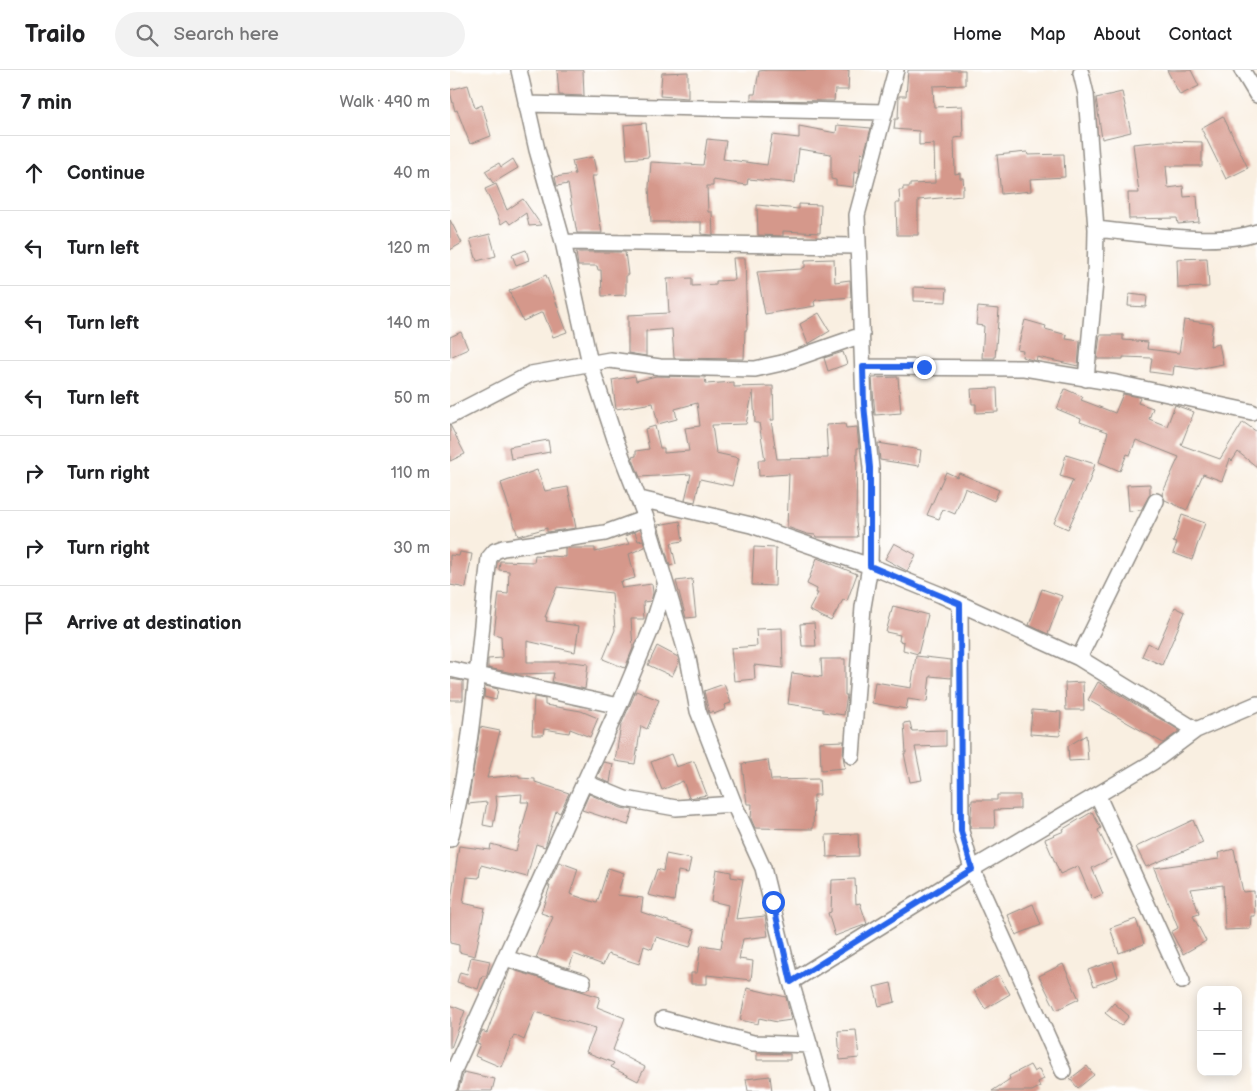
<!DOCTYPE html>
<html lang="en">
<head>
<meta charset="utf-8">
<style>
	:root { --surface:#fff; --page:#f2f2f2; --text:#202124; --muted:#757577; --line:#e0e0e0 }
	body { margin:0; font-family:"Balsamiq Sans",sans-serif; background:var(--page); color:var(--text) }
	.controls { position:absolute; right:15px; bottom:15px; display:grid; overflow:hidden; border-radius:10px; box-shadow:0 2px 12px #0003 }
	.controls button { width:45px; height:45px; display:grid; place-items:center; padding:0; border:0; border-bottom:1px solid var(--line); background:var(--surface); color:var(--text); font:25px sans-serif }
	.stop { position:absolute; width:15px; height:15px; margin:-11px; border:4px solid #2563eb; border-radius:50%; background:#fff }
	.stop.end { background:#2563eb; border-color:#fff; box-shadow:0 1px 5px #0008 }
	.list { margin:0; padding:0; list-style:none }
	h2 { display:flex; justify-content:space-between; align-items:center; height:65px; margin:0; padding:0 20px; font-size:21px }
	h2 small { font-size:16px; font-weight:400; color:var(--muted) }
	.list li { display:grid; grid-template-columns:32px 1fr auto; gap:15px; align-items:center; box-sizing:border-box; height:75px; padding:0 20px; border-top:1px solid var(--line) }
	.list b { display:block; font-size:19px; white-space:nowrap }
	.list em { font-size:16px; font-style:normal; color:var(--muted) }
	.icon { flex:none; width:28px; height:28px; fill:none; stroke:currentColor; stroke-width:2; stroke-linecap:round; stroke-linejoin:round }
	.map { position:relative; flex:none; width:807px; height:1021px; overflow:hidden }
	header { display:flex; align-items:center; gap:30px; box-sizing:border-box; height:70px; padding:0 25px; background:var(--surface); border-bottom:1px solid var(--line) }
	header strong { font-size:24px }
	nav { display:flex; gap:28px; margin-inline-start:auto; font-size:18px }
	.search { width:350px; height:45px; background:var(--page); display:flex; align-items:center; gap:12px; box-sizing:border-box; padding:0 18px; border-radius:28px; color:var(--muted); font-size:19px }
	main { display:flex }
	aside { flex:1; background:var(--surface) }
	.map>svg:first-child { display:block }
	.building { fill:#d5988b }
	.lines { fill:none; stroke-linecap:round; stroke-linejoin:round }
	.minor-casing { stroke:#928d86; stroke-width:18 }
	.minor { stroke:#fff; stroke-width:15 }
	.route { stroke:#2563eb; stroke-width:6 }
</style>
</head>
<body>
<header>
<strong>Trailo</strong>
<div class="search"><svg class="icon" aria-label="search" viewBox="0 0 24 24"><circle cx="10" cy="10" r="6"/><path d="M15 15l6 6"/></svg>Search here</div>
<nav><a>Home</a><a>Map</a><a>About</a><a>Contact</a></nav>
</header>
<main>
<aside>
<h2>7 min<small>Walk · 490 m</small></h2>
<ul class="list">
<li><svg class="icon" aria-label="ahead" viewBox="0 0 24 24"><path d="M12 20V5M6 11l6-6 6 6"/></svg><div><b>Continue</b></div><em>40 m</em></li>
<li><svg class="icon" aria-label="left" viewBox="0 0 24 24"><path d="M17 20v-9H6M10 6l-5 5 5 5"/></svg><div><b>Turn left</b></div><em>120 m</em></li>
<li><svg class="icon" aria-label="left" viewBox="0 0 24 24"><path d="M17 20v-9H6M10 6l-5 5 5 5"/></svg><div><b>Turn left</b></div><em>140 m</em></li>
<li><svg class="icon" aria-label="left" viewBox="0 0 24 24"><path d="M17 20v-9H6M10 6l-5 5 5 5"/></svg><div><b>Turn left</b></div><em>50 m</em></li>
<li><svg class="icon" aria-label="right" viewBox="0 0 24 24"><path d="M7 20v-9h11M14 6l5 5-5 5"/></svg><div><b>Turn right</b></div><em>110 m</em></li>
<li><svg class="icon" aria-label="right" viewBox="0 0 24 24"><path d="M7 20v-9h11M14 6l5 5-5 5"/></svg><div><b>Turn right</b></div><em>30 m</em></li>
<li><svg class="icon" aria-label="arrive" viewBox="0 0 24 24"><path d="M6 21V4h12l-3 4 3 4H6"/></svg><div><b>Arrive at destination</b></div></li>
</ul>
</aside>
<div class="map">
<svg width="807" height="1021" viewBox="0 0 807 1021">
	<rect width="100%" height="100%" fill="#fff"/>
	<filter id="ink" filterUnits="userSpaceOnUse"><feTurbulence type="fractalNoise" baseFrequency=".02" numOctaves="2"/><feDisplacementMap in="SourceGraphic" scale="10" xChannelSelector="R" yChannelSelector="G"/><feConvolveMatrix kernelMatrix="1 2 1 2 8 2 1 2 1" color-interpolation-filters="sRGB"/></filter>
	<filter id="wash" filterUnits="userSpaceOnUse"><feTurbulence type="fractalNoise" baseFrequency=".0096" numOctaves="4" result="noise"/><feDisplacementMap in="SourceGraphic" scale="20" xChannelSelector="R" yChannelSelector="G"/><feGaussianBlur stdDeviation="1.12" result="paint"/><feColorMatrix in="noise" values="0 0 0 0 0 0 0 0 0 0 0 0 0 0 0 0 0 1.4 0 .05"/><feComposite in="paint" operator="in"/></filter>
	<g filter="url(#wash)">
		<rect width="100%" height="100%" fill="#f9efe1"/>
		<g id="blocks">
			<path class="building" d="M107,0H133L134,26L109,25Z
				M317,0H399L398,20H385L384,31L301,30V24H305L309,1Z
				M458,0H515V15L483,16L484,37L512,36L513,67L504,68L505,104L510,103V108H513L514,119H512V126L468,130V165H447L446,133H450L449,120H453V117H460V114L485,113L484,74L469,75V61L444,59L445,49H448L449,26H456Z
				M717,0H741L749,16L730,25Z
				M238,2V28L210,26L212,3Z
				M18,15L25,38L32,35L41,66L20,74L7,40L5,41L0,22V20Z
				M672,22L681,62L652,69L646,28Z
				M773,46L798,98L776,109L751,58Z
				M196,53L199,87L177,89L174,55Z
				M387,55L421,58L414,84L411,83L409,103L404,102L403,117L386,115V110L381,109V84L349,79L345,113L298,109L297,115L263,110V116H257L258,142H262L263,165L251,164V152H201L199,117L201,92L253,95L257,69L276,71L273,89L317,95L322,65L349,68V56L386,63Z
				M713,71L752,72V96H716L718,118L733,116L734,127L747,126L749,152L728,154L727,148L679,149L678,123H689L683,74Z
				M577,82L578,85L614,84L615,107L580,109L581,121L551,124L547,85Z
				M143,87L147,106H142L152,163H127L118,114L107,116L105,107L125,104L122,91Z
				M63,89L68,98L43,113L35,101L49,93L51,97Z
				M46,114L57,140L73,129L91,155L79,156L76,143L60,154L57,150L51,154L35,119Z
				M349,134L371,135L370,163L333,161V166L308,165L307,135L349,139Z
				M0,150L12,173L0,180Z
				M40,164L46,186L27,191L20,169Z
				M76,180L79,190L66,195L62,185Z
				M126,182H175L178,205H176V225L152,226L151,200H148L147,196H128Z
				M283,188H295L297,260H295L294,289L224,288L222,259L196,261V286L178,283V245L219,243L217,209L242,208V216L266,215V211L285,210Z
				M757,188L759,217L728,218L727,189Z
				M384,189L385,212L400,210L401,227L366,230L364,232L365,236L315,244L307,202L351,199L355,197V190Z
				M96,205L117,262L103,267L93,242L73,251L59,221Z
				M464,217L497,218L496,232L464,231Z
				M679,224L697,226L696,237L678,236Z
				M528,237L549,239L545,288H532L534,256L526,255Z
				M369,243L380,261L358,274L350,254Z
				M575,250L596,256L595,259L617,265L616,269L630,271L628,296L587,287L586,291L572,287L573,281L567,280Z
				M734,250L763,254L760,276L769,274L773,294L747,299L724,296L723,305L700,302L702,288L673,287V289H647L650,265H673V270L698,272L697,279L729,283Z
				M11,262L18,279L0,287V267Z
				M393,282L397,294L378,301L374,288Z
				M185,306L186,311L206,306L255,307L256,314L284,312V317L323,316L324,350H321L327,389L378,388L376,355L395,354L396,358L407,357L409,378H407L406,452L408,467H366L365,465L357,464L337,457L339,404L309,406L308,390H315L309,353H305L303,321L296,354L262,355L266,383L289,388L282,416L250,409L245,432L235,430L241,404L190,407L182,387L186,386V381L199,379L195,359L205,356L210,378H214V383L239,381L235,358L250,356L247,333L225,339L227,349L208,354L203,333L166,339L162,310Z
				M448,307L451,343L425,345L422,308Z
				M547,318L548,342L526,343V334H522L521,319Z
				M615,319L633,327L631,330L665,343L673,324L688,327L690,328L688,333L703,338L699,349L717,356L725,335L744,342L731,375L770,389L793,352L807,362V397L788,382L782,391L780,389L772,411L753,404L737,440L715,430L712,424L729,387L686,370L680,385L677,384L670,401L649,392L658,362L630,352L631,349L607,339Z
				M0,355L15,384L0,391Z
				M98,370L100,382L61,389L59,377Z
				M428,373L471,380L469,396L430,390Z
				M616,385L645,394L638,415L618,459L604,453L623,410L610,406Z
				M87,400L95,421L118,417L126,458L97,462V458L68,466L51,413Z
				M496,402L507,407L509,403L549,420L544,431L515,418L505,444L493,439L489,449L477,445Z
				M700,414V424L691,440L679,441L677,415Z
				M732,445L755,453L742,490L723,483L727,473L723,472Z
				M230,451L233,471L221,473L226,494L220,496L208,455Z
				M185,462L188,471L193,470L195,477L179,484L185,508L170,512L172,518L202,514L203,523L201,531L193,532L194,549H181L183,578L175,598L153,589L165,560L162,523L107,517L95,547H97L96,551L129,556L125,582L77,571V592H123L138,594L135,619L102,612L104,603L68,604L38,598V589L52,588L51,566L44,564L49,523L58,524L59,501L49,500L50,491L84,492L85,485L115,487V478H145V482L179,474L175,466Z
				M444,473L466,485L457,501L435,489Z
				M304,477L326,478L325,516L302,515Z
				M10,482L22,484L16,518L0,515V485L9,486Z
				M367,488L407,504L397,531L393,530L381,551L359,540L368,523H366L367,519L357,514Z
				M242,509L246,547L236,548L226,511Z
				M592,519L612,526L598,564L579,555Z
				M443,536L478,545L468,584L453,580L454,572L449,571L450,565L436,562Z
				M725,537L735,542L712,595L692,586L698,573L707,578Z
				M364,553L366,576H352L350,554Z
				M332,558L333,598L304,595L305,609L284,611L281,578L307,576L306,559Z
				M207,576L228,587L229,592L222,606L198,595Z
				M466,586L501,590V608L480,606L477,632L458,629L456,639L422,633L425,612L461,618Z
				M371,589H395V625H397L394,645L373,642V639L338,634L342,603L372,607Z
				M0,609L13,611V630H0Z
				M633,612L634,640H616L615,613Z
				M648,612L729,660L728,662L713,673L638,630Z
				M274,614L281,633L275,635L276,639L264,644L263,641L259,643L254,621Z
				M35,616L48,619L46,630L34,627Z
				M186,621L209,630L197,659L191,656L185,694L165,691L171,655Z
				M84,627L95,629V635L131,641L148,648L140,667L120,659L119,663L94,659L93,665H82Z
				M582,640L611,642L610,666L580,664Z
				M460,652L462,661L496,660V676L465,677L472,710L460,712L454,683H456L454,653Z
				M30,657L50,661L37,708L69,705V708L85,709V712L119,723L110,743L106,741L95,777L86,774L77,807L31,795L29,808L17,807L13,833L35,838L25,886L9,882V875L0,873V837L9,776L40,780L41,774L66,781L79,732H71L72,724L46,726L47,735L43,757L33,755L37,732L18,734Z
				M636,665L638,690L619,691L618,676Z
				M394,671L393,686L395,698L371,700L370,672Z
				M221,684L226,697L244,691L257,725L239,728L233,711L212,720L201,692Z
				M318,690L321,710L369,709L370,725H364L363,759L305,758L301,749L302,734H297L292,694Z
				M154,692L163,694L160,713L147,707Z
				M139,724L171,738L183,740L178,755L132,740Z
				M547,725H570V739L544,740L545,758H520L522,730H547Z
				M642,742L651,758L648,760L662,788L642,798L653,824L642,829L628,796L610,804L595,769L614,761L613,759Z
				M743,750L753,773L696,797L686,777Z
				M408,764L409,786L377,787L376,765Z
				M784,779L793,822L804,821L805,846H801L800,859L775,860L773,815L741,819L749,844L743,846L756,871L733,884L721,862L728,858L704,798L769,789L768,783Z
				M216,784L241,789L238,803L228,801L224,831L198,825L207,799L213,801Z
				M109,792L128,799L120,824L147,833L158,798L174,803L167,825L193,828L191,842L245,860L240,877L206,867L202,879L194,876L189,894L158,884L153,895L124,884L119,898L86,888L103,847L91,843L100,816H98Z
				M266,799L281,802V807L293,809L286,849L315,846L318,866L293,869L289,889L303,891L301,910L257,905V914H241V903H247L251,875L271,878L278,835L261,831Z
				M405,809L406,834L410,833L417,854L385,866L378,843L381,842L382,810Z
				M583,834L591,855L566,865L558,845Z
				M686,849L694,874L669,883L660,858Z
				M21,887L40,891L37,904L36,906H32L28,919L7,912L10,902L17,904Z
				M663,891L668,907L644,916L638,900Z
				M613,894L629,929L606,940L589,906Z
				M60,899L150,927L147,937L175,948L163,980L195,997L188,1011L161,997L164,993L136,982L146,958L85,942L74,970L64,965L51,997L25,986L30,974L27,973L32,961L37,963Z
				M549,905L560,924L535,939L524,920Z
				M441,913L445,932L429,936L424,917Z
				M297,918L336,927L341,950L327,952L309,948L308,954L290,950Z
				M664,933L679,946L671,956L655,943Z
				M0,935L15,941L1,978H0Z
				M406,960L409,988L390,990L388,961Z
				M307,983L340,984V990H307Z
				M580,995L584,1002L589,999L594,1009L588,1012L590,1017L582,1021H542L560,1009L559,1006Z
				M637,996L644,1005L628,1018L620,1009Z
				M14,1002L45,1009L42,1021H8Z
				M320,1006L322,1021H298L296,1009Z"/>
		</g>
	</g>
	<g filter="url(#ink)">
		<use href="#blocks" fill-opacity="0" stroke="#928d86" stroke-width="1"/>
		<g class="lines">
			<g class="minor-casing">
				<path id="minor" d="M69,0L87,80L113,172L140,293L165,369L196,448L238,588L248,641L284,734L313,798L341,912L373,1021
					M792,0L807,25
					M631,3L636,24L646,159L645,212L636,309
					M76,34L435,42
					M646,159C690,163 766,177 807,162
					M113,172L407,176
					M413,297L574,298L666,313L802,342
					M0,346L81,304L160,290L210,297L305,299L332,293L412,265
					M190,429L301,455L420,496L491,525L629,588L746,660L703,692L522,799L341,912
					M510,534L511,761L522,799L613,1001
					M629,588L706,431
					M0,599L169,636
					M746,660L807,634
					M402,686L413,537L420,496L421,440V398L414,334L407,145L446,0
					M134,712L175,729L226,738L284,734
					M648,726L732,911
					M0,769C24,677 28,582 39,488L45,481L53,478L155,463L196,448
					M55,888L133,912
					M213,949L303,973L360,975
					M0,1016L4,1000L169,636L202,557L215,516"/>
			</g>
			<use href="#minor" class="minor"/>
		</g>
	</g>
	<g class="lines" filter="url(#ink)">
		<path class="route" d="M323,832L341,912L522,799L511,761L510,534L420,496V398L414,334L413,297H474"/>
	</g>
</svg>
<div class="controls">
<button>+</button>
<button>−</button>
</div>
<div class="stop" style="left:323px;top:832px"></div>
<div class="stop end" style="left:474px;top:297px"></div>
</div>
</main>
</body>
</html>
